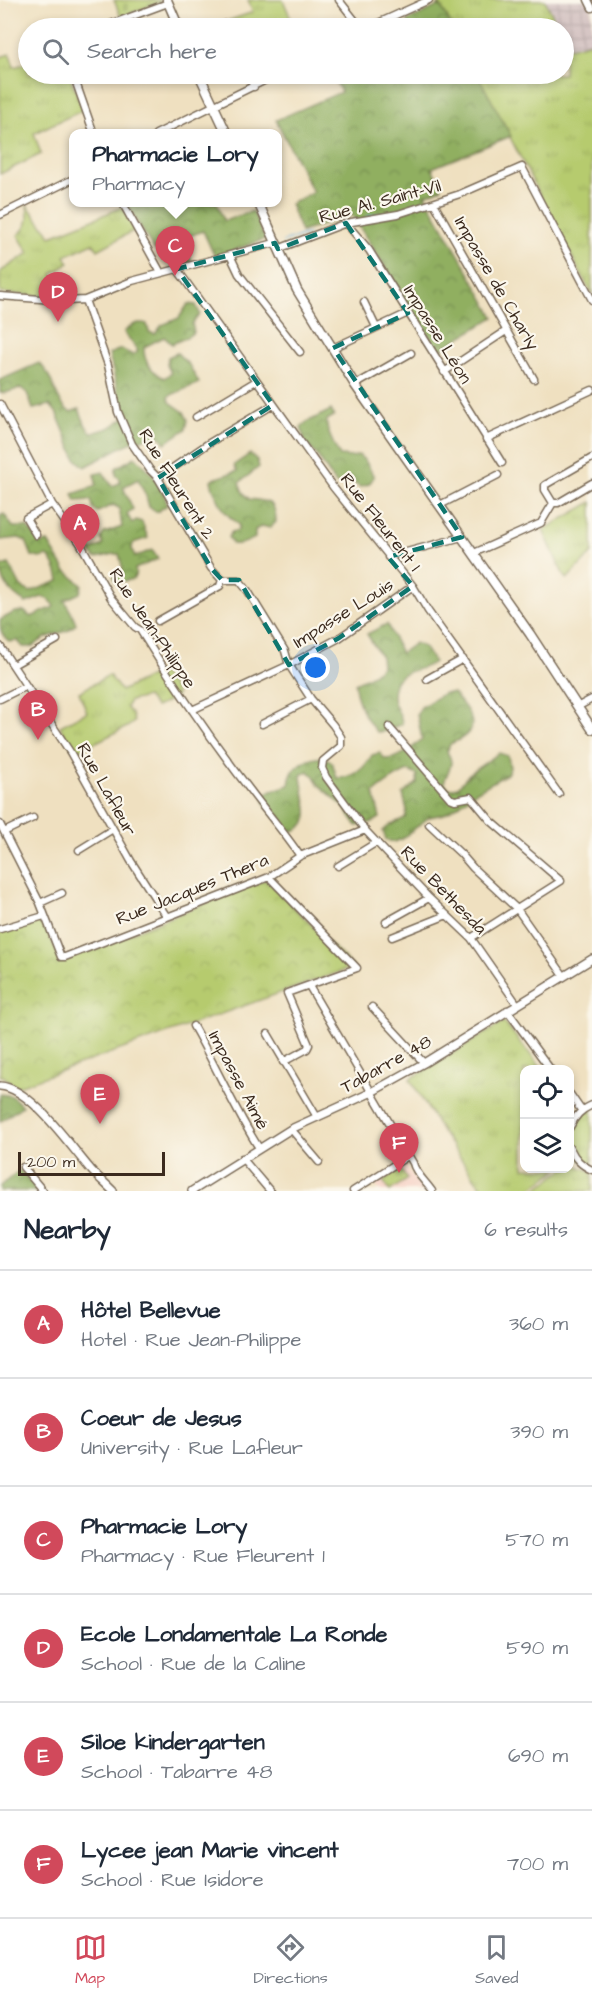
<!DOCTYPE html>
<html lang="en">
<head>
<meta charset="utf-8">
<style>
	:root { --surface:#fff; --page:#f6f6f7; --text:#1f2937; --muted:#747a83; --line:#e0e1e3; --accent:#d1495b }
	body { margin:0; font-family:"Architects Daughter",sans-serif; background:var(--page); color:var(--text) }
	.controls { position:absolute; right:18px; bottom:18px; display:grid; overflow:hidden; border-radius:12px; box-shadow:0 3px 9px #0003 }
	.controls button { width:54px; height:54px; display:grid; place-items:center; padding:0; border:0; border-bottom:2px solid var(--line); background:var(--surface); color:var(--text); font:30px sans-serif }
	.scale { position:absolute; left:18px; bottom:15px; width:147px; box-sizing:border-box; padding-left:6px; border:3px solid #3b2a1e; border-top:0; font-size:16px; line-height:21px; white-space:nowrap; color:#3b2a1e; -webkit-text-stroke:4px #fbf7ec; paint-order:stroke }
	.you { position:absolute; left:316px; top:668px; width:21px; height:21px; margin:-15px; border:4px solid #fff; border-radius:50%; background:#1a73e8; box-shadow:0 0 0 9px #1a73e833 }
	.badge { display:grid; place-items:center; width:39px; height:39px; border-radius:50%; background:var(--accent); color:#fff; font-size:20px; font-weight:700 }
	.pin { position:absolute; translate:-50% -50px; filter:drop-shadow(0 2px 3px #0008) }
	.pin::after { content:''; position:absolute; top:32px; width:21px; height:18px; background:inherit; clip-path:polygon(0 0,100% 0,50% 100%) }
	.popup { position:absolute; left:69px; top:129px; width:213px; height:78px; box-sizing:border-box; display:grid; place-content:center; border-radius:12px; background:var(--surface); filter:drop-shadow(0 2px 4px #0005); font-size:20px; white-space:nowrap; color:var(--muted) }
	.popup b { font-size:22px; color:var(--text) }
	.popup::after { content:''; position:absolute; left:50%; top:100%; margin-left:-12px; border:12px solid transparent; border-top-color:var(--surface) }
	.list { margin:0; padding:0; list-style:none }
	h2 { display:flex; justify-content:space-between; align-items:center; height:78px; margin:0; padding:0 24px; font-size:26px }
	h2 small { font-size:20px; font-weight:400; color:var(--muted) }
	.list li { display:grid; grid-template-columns:39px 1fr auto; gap:18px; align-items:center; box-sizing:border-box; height:108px; padding:0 24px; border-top:2px solid var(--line) }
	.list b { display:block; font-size:22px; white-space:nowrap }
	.list p { margin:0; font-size:20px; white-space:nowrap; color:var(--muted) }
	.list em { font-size:20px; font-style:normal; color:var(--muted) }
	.icon { flex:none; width:33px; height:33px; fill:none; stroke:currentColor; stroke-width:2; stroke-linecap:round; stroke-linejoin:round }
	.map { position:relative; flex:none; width:592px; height:1191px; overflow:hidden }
	.search { position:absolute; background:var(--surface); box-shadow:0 3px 9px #0003; left:18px; right:18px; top:18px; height:66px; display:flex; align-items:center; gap:15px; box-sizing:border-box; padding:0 21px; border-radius:33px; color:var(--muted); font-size:22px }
	.sheet { height:726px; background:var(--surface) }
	nav { display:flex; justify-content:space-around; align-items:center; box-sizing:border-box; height:84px; border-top:2px solid var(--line); background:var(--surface); font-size:16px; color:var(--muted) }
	nav a { display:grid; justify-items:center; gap:3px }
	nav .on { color:var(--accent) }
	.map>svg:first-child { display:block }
	.built { fill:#f6d1c5 }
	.industrial { fill:url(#industrial-grid) }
	.grass { fill:url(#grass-tufts); stroke:#787a46; stroke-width:1.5 }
	.forest { fill:url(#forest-crowns); stroke:#666c40; stroke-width:1.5 }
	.cemetery { fill:url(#cemetery-stones); stroke:#787a46; stroke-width:1.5 }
	.park { fill:url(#park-crowns); stroke:#787a46; stroke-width:1.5 }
	.garden { fill:#b6cb6e; stroke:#787a46; stroke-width:1.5 }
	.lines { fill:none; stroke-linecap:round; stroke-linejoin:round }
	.stream { stroke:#61adda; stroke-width:1.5 }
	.minor-casing { stroke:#7a6a57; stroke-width:9 }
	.tertiary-casing { stroke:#7a6a57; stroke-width:10 }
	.secondary-casing { stroke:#7a6a57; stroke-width:11 }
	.minor { stroke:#fff; stroke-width:6 }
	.tertiary { stroke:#fff; stroke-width:7 }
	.secondary { stroke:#fff; stroke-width:8 }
	.marked { fill:none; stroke:#0f766e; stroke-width:4.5; stroke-dasharray:12 8; stroke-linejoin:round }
	.labels { text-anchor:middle; stroke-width:4.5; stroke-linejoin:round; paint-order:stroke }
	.street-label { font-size:18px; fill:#3b2a1e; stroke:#fbf7ec }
</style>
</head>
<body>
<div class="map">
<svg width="592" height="1191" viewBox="0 0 592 1191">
	<defs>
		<pattern id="industrial-grid" width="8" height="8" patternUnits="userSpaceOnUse" patternTransform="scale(1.5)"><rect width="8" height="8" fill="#d1bfbf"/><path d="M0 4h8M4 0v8" fill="none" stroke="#b4a4a4"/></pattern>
		<pattern id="grass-tufts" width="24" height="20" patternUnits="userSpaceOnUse" patternTransform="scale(1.5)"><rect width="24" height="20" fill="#b6cb6e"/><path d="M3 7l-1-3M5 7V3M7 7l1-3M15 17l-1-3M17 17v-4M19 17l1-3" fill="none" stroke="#9dae5f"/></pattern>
		<pattern id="forest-crowns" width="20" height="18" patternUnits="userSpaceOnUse" patternTransform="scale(1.5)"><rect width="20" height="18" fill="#90af61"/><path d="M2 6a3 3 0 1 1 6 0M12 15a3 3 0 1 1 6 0" fill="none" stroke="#778f4f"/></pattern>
		<pattern id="cemetery-stones" width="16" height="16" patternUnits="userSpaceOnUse" patternTransform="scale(1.5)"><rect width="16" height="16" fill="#b6cb6e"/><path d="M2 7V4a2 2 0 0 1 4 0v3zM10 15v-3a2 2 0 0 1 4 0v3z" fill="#9dae5f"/></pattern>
		<pattern id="park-crowns" width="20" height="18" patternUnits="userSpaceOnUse" patternTransform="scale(1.5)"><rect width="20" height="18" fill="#b6cb6e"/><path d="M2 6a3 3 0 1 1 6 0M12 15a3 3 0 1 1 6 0" fill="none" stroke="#9dae5f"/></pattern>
	</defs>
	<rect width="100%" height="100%" fill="#fbf7ec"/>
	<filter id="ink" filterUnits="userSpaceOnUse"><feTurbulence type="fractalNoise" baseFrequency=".0167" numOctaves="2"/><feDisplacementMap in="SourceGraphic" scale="12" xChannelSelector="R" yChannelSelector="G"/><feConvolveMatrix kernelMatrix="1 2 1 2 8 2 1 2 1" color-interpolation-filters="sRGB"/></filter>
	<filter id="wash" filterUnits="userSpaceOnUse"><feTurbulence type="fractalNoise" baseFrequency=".008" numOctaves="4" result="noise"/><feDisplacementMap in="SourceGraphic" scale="24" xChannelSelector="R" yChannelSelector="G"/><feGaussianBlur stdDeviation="1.35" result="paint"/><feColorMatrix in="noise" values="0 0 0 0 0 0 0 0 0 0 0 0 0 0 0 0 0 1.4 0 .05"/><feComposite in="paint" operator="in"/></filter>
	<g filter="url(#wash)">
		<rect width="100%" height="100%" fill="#efe0c0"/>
		<path class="built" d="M403,1163L423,1191H380L374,1182Z"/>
		<path class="industrial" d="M545,0H591L592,42L569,48L564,38V28H559Z"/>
		<path class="grass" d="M248,0H283L295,28H228L225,22L253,12Z
			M437,0H545L559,28H453Z
			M564,38L569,48L592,42V295L477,74H564Z
			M10,54L14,67L28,63V74H69L83,110L34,133L41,154L0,174V57Z
			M27,205L51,236L123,207L135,230L98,250L93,243L65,256L69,263L52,274L66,298L0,293V272L29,253L18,235C29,226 29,218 27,205Z
			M592,502V553L567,579L562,572L543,530Z
			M159,672L169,681L177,695L163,704L155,707L147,697L130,701L126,707L132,714L134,722L127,727L80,750L72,748L60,726L87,712L79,692L109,675L121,691Z
			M504,1022L542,1069L524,1070V1168L558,1169L527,1191H484L442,1132L410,1079Z
			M592,1109V1168C565,1156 565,1121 592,1109Z
			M571,1163L592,1172V1191H533L564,1169L570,1168Z"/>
		<path class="forest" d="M440,5L453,28H411L407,21Z
			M331,74H477L511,136L432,168L442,188L425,195L494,317L438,351L352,215L301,232L290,204L313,192L276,120L341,92Z
			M126,203H217L224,221L253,211L265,239L215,257L203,231L181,239L192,262L175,265L166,245L154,250Z
			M188,304L196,305L200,314L192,324L194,332L187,337L172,344L164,337L144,347C143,361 152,372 164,378L171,373L167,365L168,357L177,353L189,365L199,383L169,396L170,402L184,412L188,420L186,429L165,443L160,436C129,438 111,454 85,467L76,459L56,412L50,405L33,409L27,393L21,388L5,393H0V380L39,363C54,375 54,401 70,412L79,409L86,426L92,433L109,428L124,418L109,354L121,349L133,355L138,351L124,332C132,325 137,321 147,324L149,332L155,334L162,325L179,318Z
			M331,410L334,416L327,420C325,430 335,447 340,456L352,457L359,455L366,462L374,477L369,484L360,487L352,482L345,485L336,484L317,455L305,443L301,427L307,422Z
			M250,454L257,460L259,467L239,483L243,492L249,499C267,501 276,500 276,522L270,528L262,526L255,530V538C247,542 242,545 233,544L228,537L232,532L238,530L239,525C236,520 232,520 228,515C222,509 212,489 211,480L237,471L234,465Z
			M135,457C149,468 164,487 167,505L157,512L149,507L146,496L138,479L123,487L133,509L127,514L132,523L136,520L142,522L148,538L133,543L132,549L135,557L152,550L158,559L135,569L136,575L133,579L116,583L113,576L123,570L119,554C109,553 104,558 95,558L90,551L103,545L101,538L104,533L122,527L119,508L113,505L98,512L94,510L91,500L76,501L73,494L96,486L95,474L103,472L112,486L120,483V479L116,475V468Z
			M4,514L13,527H27L41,544L48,542L65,570L82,585L80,593L65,600C68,609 74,615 76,624L69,630L45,638L31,647H23L17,640L10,642C1,635 0,631 0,620L15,612L24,611L31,617L54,607L50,600L42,597L26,603C10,594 0,580 0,562L2,566L9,564L21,587L30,592L59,581C57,571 55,564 48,556L40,558L32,556L26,541L19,538L0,540V516Z
			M387,624L401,653L415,643L424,647L434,662C418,675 393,665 393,697C393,707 402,714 402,724L385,731L377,732C366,721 355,699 355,683C366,677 375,676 382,665L381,657L367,634Z
			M444,693H453C473,715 484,731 450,744L447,752C456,765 447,770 444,783L450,789L458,787L469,774L499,753L508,756L510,768L507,774L472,794L458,806L444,814L429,817L402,839L394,842L386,840L383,831L390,825L405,818L407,810L403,794L417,783V775L409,771C400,773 381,786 374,793L380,818L373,822L357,826L343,806L318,784L314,776L308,771L301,775C301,796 321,824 290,832L266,806L263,797L271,791L289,785C291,764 305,759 324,757L332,762L337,778C354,778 364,769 372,755L380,753L385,759C399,759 412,749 422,739L417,714L421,707Z
			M0,1094L12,1096L22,1106L0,1122Z
			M20,1170L39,1191H0V1186Z"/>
		<path class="cemetery" d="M114,0H160V2L121,17Z"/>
		<path class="park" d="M266,879L353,967L16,1087L3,1076H0V932L42,919L61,961Z"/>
		<path class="garden" d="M400,1169L407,1179L390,1191L383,1181Z"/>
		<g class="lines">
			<path class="stream" d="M368,216L387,213
				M283,242L309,234"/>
		</g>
	</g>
	<g filter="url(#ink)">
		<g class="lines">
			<g class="minor-casing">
				<path id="minor" d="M339,0L361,28
					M588,0L592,8
					M224,24L226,28
					M100,28L168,3
					M367,28L429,0
					M73,74L94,134
					M248,74L254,87
					M156,134L278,74
					M122,202L161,273
					M434,203L534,379
					M0,215L73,179
					M346,223L369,250L502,463
					M278,249L346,223L398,214L460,194L522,167L592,300
					M230,255L239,274L300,352
					M177,269L333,487L413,586L428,611L559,794
					M0,296L67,301L85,300L132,281L275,243
					M85,300L108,365L118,412L132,444L150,470L158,478L211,568L222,580H239L248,591L285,651L289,665L311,699L333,725L341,737V746L323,761L322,768L326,777L365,830L429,898L471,938L517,1004
					M364,302L376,327
					M333,348L408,313
					M444,372L506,331
					M355,385L411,353
					M0,404L52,504L80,543L111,598L135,627L140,630C174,685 210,738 250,790C266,812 285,833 300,856
					M196,417L256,381
					M486,439L592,390
					M592,458L545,485V490L553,503H558L592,483
					M158,478L209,443L273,405
					M440,505L498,475
					M36,535L26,518L52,504
					M474,553L541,523L553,503
					M388,557L462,537
					M158,621L220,586L222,580
					M0,646L70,752L131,861L167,917
					M13,665L57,640
					M427,679L463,659
					M0,699L26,686
					M577,707L592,699
					M192,710L289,665L339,638L413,586
					M262,724L311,699
					M389,727L450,798L455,800L471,797L491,821L561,881L471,938
					M0,824L40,903L61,957H65L269,877L300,856L365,830
					M429,824L461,854L473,868L517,909L564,976
					M4,832L33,818
					M79,850L113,829
					M338,866L377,842
					M269,877L357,968L287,993L309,1045L307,1049L283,1062
					M40,903L62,893
					M386,922L429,898
					M0,929L44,916
					M392,937L447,915
					M309,986L413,1163C415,1173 426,1182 432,1191
					M372,1007L424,1063
					M507,1010L551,1070
					M193,1026C216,1066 234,1109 259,1148
					M268,1034L317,1117
					M570,1094L581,1110
					M570,1127C575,1116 581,1110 592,1105
					M291,1129L319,1162
					M570,1148C575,1159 581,1165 592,1170
					M242,1158L270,1191
					M23,1167L43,1191
					M353,1191L408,1156"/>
			</g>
			<g class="tertiary-casing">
				<path id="tertiary" d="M0,1086C32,1088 72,1149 92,1171C99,1178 106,1184 113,1191
					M192,1191L291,1129L370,1093L424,1063L592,959"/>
			</g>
			<g class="secondary-casing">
				<path id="secondary" d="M167,0L179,28
					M199,74L227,134
					M258,202L297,290L355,385L530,634L592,729"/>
			</g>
			<use href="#minor" class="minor"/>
			<use href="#tertiary" class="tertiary"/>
			<use href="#secondary" class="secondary"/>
		</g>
	</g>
	<path class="marked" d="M346,223L408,313L333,348L462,537L388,557L413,586L339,638L289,665L239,580H222L211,568L158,478L273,405L177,269L275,243L278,249Z"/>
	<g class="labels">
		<g class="street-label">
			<text transform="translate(380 201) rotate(-15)" y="6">Rue Al. Saint-Vil</text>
			<text transform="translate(497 283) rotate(60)" y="6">Impasse de Charly</text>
			<text transform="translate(438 334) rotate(58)" y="6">Impasse Léon</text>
			<text transform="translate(177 484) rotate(58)" y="6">Rue Fleurent 2</text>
			<text transform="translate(381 522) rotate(52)" y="6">Rue Fleurent 1</text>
			<text transform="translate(343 613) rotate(-32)" y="6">Impasse Louis</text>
			<text transform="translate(153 628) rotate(56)" y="6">Rue Jean-Philippe</text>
			<text transform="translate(107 789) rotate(61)" y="6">Rue Lafleur</text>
			<text transform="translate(192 889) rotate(-22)" y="6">Rue Jacques Thera</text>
			<text transform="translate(444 890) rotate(46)" y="6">Rue Bethesda</text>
			<text transform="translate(386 1064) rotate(-29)" y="6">Tabarre 48</text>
			<text transform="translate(239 1080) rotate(62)" y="6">Impasse Aimé</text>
		</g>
	</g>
</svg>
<div class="controls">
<button><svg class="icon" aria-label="locate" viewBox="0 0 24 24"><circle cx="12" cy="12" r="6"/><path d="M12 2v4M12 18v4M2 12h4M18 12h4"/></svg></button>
<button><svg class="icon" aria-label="layers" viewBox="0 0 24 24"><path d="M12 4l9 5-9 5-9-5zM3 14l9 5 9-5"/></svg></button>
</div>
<div class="scale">200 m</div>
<div class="you"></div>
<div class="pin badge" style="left:80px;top:554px">A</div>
<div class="pin badge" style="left:38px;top:740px">B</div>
<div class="pin badge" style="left:175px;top:276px">C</div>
<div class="popup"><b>Pharmacie Lory</b>Pharmacy</div>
<div class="pin badge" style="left:58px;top:322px">D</div>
<div class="pin badge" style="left:100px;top:1124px">E</div>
<div class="pin badge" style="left:399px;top:1173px">F</div>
<div class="search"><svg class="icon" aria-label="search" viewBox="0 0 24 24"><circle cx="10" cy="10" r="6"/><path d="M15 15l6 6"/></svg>Search here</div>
</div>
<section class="sheet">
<h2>Nearby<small>6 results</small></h2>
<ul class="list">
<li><span class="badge">A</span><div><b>Hôtel Bellevue</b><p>Hotel · Rue Jean-Philippe</p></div><em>360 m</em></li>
<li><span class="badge">B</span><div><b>Coeur de Jesus</b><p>University · Rue Lafleur</p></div><em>390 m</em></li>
<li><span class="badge">C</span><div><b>Pharmacie Lory</b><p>Pharmacy · Rue Fleurent 1</p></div><em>570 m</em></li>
<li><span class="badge">D</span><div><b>Ecole Londamentale La Ronde</b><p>School · Rue de la Caline</p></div><em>590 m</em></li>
<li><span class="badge">E</span><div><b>Siloe kindergarten</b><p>School · Tabarre 48</p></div><em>690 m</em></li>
<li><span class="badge">F</span><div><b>Lycee jean Marie vincent</b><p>School · Rue Isidore</p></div><em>700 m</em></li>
</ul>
</section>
<nav>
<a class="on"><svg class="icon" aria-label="map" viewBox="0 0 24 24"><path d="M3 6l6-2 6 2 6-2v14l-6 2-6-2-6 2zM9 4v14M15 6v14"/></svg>Map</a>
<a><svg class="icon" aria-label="directions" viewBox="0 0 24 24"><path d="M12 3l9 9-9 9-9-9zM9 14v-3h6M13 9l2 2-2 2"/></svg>Directions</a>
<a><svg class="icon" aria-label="saved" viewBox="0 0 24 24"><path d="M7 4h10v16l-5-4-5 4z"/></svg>Saved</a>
</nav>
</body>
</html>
